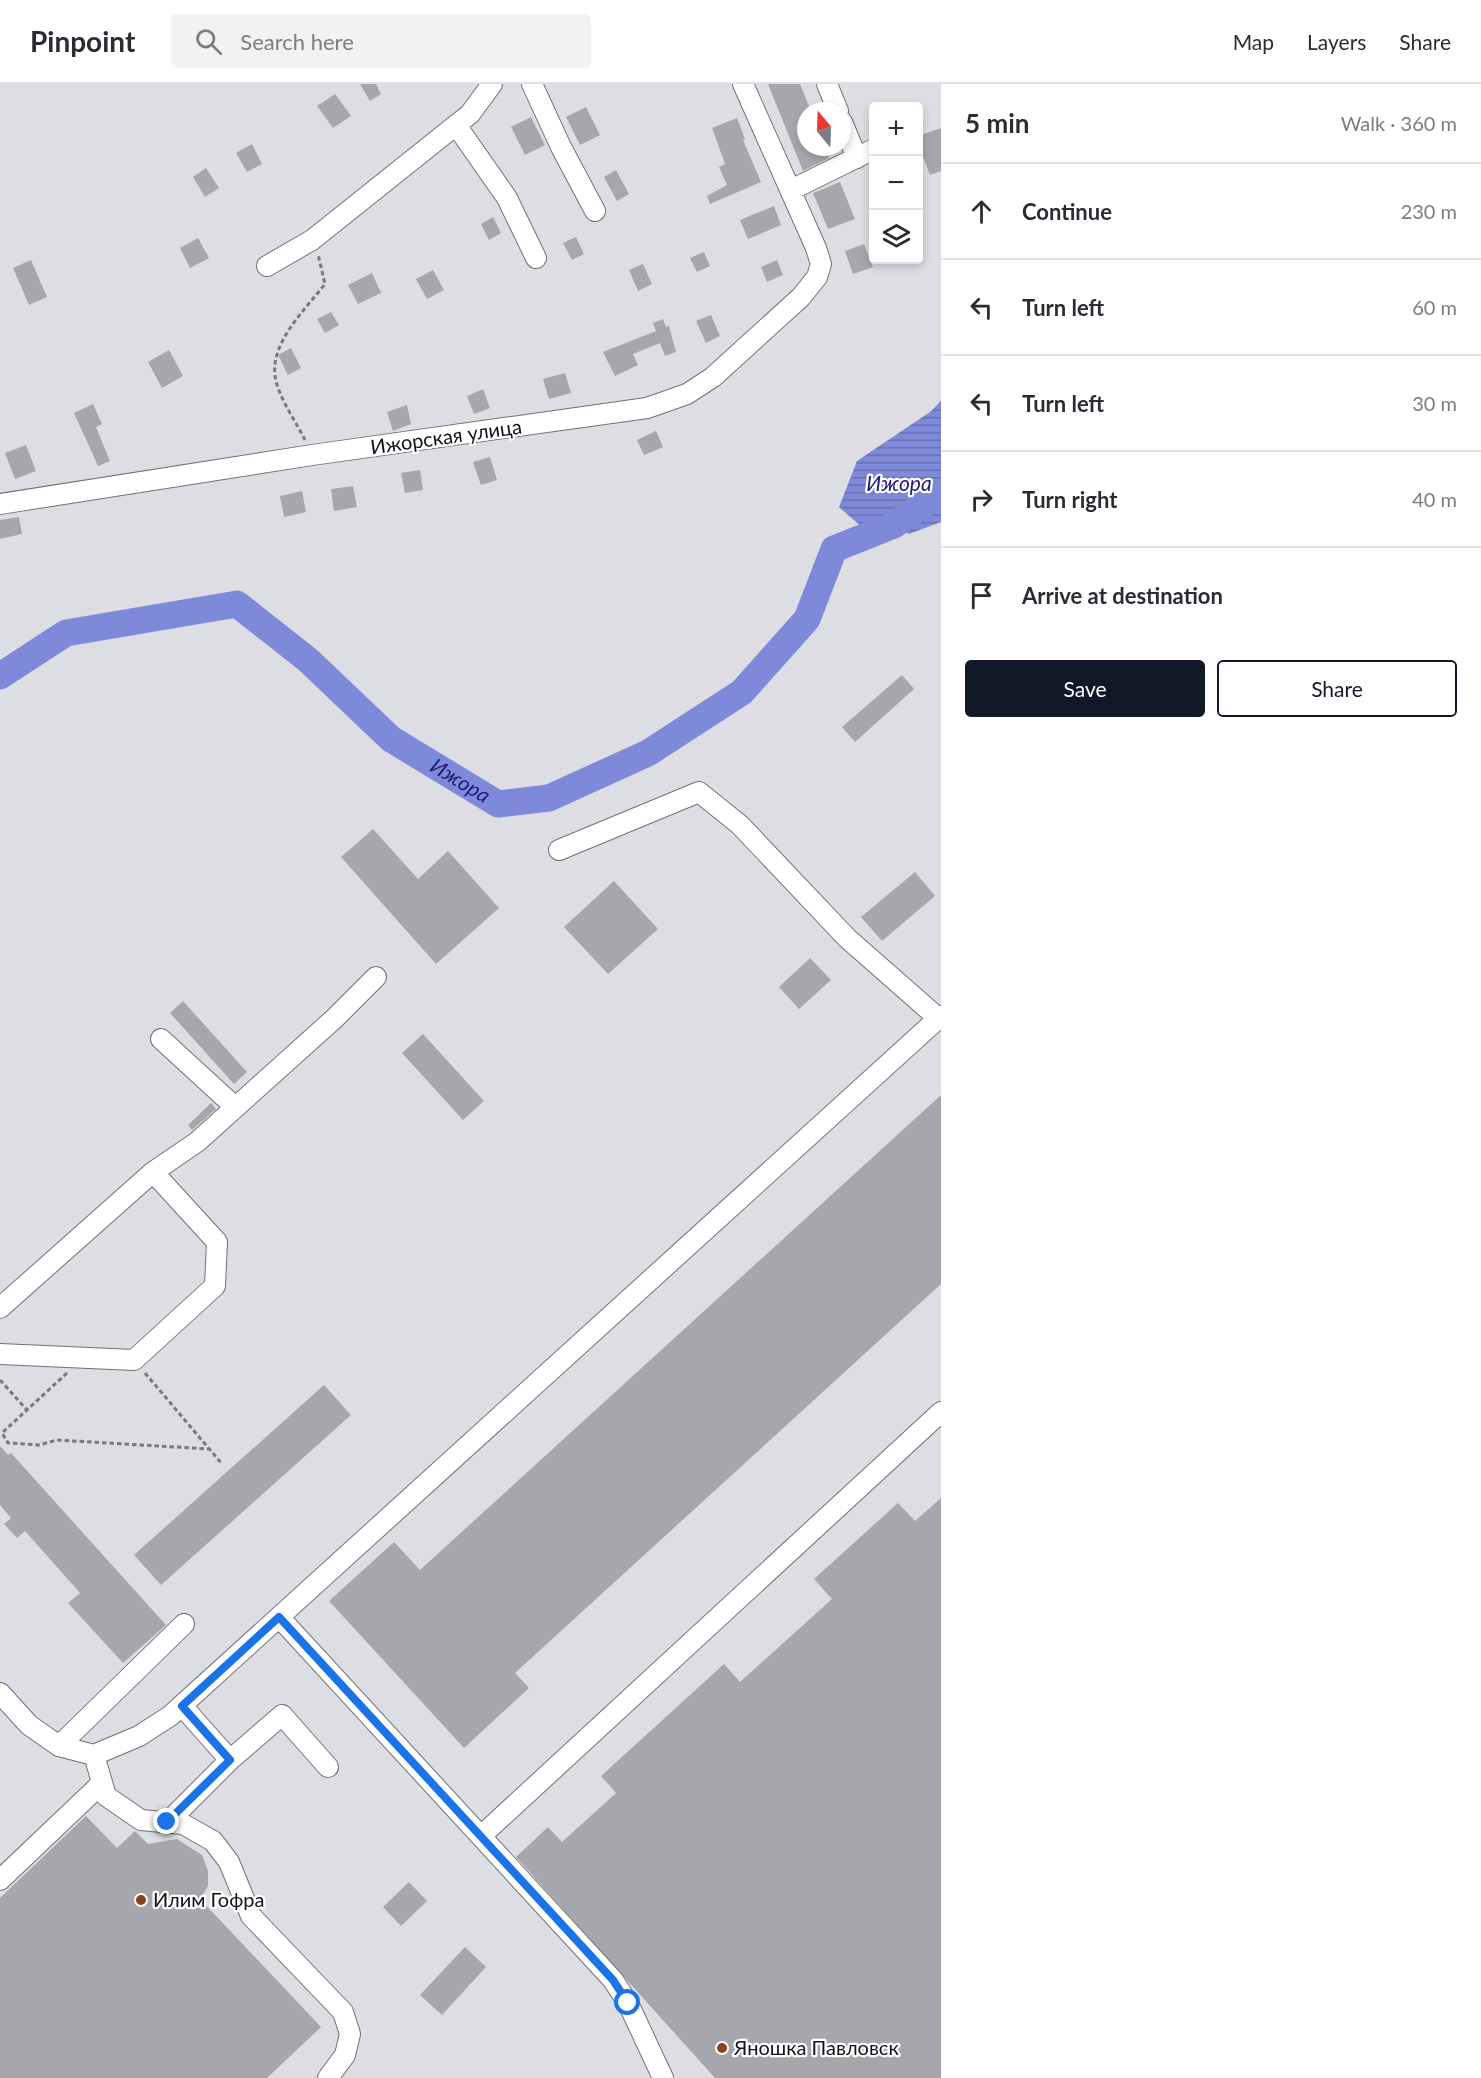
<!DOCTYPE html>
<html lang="en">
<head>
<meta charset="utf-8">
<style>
	:root { --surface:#fff; --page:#f2f2f3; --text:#2b2b33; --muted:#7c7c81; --line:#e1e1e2; --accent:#111827 }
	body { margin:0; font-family:Lato,sans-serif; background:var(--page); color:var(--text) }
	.controls { position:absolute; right:18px; top:18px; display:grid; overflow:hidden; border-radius:6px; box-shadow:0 3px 9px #0003 }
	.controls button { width:54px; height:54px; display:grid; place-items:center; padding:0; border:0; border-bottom:2px solid var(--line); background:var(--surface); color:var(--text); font:30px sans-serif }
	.compass { position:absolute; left:797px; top:18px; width:54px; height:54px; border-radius:50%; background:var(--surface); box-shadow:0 3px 9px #0003; rotate:341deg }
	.stop { position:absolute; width:18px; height:18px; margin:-14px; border:4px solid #1a73e8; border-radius:50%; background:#fff }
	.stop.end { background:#1a73e8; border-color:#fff; box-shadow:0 2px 6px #0008 }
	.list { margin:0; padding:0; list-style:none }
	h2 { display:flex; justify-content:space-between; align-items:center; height:78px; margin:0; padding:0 24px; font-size:26px }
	h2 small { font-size:20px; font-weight:400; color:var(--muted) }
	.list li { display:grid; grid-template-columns:39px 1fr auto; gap:18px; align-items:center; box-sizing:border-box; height:96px; padding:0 24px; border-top:2px solid var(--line) }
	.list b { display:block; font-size:22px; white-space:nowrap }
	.list em { font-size:20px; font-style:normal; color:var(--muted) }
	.actions { display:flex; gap:12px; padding:18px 24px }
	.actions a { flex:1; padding:14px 0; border:2px solid var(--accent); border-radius:6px; text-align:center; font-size:21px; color:var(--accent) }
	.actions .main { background:var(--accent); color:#fff }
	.icon { flex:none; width:33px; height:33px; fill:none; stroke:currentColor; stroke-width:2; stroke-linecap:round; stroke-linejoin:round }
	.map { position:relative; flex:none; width:941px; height:1994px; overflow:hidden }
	header { display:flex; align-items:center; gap:36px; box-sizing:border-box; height:84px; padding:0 30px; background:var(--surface); border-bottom:2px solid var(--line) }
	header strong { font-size:28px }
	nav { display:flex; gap:33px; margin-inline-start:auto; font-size:21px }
	.search { width:420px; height:54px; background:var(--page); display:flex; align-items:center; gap:15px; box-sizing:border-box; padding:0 21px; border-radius:6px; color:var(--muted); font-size:22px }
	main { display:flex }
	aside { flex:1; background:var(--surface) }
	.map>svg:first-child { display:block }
	.water { fill:url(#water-rules) }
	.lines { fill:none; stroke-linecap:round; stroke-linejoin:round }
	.river { stroke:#7e89da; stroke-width:27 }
	.building { fill:#a6a7ac }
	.minor-casing { stroke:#707176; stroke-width:22 }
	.path { stroke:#78797c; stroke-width:3; stroke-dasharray:4.5 3; stroke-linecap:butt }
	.minor { stroke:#fff; stroke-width:20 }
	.route { stroke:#1a73e8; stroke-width:8 }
	.poi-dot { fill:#89431e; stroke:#fff; stroke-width:2 }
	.labels { text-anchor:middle; stroke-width:4.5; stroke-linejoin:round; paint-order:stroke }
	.street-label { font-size:20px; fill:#111213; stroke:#fff }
	.poi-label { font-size:20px; fill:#111213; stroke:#fff; text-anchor:start }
	.water-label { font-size:21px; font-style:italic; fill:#231b79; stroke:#fff }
</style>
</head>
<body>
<header>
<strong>Pinpoint</strong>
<div class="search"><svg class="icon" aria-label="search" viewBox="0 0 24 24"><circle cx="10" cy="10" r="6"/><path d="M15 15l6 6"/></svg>Search here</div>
<nav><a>Map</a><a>Layers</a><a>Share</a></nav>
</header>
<main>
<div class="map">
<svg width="941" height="1994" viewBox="0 0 941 1994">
	<defs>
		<pattern id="water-rules" width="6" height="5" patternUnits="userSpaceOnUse" patternTransform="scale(1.5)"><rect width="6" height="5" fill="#7e89da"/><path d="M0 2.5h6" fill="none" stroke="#666fb0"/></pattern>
	</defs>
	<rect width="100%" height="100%" fill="#dddee3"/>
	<path class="water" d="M941,317V438L909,450L894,442L872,452L839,423L857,377L930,328Z"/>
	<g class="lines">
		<path class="river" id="s1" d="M0,592L66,549L237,520L308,576L391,655L498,720L549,714L648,669L742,608L807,535L834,465L894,441L941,408"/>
	</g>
	<path class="building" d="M360,0H376L381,10L370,17Z
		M768,0H800L811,27H806V63H825L829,74L803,87Z
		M335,10L351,32L333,44L317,22Z
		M586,23L600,51L580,61L566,33Z
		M531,33L545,61L525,71L511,43Z
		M737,34L745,55L743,56L761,98L710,120L707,112L727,101L719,83L725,80L712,44Z
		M941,44V87L930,91L918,60V52Z
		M252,60L262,80L247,88L236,69Z
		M206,84L219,104L205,113L193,93Z
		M616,86L629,110L617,117L604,93Z
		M840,98L855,135L828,145L813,109Z
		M774,122L781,141L748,155L740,136Z
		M493,133L501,149L489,156L481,140Z
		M576,153L584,170L572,176L563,159Z
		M198,154L209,174L190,184L180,164Z
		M864,160L873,183L853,190L845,167Z
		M704,168L710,182L697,188L690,174Z
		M31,176L47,213L29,221L13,184Z
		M777,176L783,191L767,198L761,183Z
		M643,180L652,200L638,207L629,186Z
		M433,186L444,206L427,215L416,195Z
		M372,189L381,209L358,220L348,201Z
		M331,228L339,241L325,249L317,235Z
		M711,231L720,252L706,259L696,237Z
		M663,235L666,243L669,242L676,268L665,272L660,259L633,270L638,281L615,292L603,268L656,247L653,239Z
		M291,264L301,284L288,291L278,271Z
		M169,266L183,292L162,304L148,278Z
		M565,289L571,309L549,315L543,295Z
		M483,305L490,324L474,330L467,312Z
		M93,320L102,340L96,343L110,377L98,382L74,329Z
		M407,321L411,340L393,347L387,328Z
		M656,347L663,363L644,371L637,356Z
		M26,361L36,387L15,395L5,369Z
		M490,373L497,396L481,401L473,378Z
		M420,386L423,406L405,409L401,389Z
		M353,402L357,423L334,427L331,405Z
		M302,407L306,428L284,433L280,412Z
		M19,433L22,450L0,455V436Z
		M902,591L914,605L855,658L842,643Z
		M373,745L418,795L448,767L499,824L436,880L341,773Z
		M915,788L935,812L882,857L861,833Z
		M614,797L658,845L608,890L564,843Z
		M810,874L831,896L799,925L779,903Z
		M183,917L247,988L234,1000L170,929Z
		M423,950L484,1017L463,1036L402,969Z
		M941,1011V1200L515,1589L529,1604L464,1664L329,1517L394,1458L420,1486Z
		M211,1019L216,1025L192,1046L188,1041Z
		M324,1301L351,1331L161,1501L134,1471Z
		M0,1362L8,1371L11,1369L166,1541L123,1579L68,1519L80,1509L25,1447L17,1454L4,1440L11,1434L0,1421Z
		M941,1414V1994H715L516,1773L548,1743L562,1758L616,1709L601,1692L724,1580L740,1598L832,1515L814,1495L898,1419L915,1437Z
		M86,1732L117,1764L135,1747L148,1760L177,1755L202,1771L208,1787V1802L200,1815L321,1943L267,1994H0V1814Z
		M409,1798L427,1817L401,1842L383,1823Z
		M465,1863L486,1883L442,1931L420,1911Z"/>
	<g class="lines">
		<g class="minor-casing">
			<path id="minor" d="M532,0L561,63L595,127
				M827,0L838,27
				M842,38L857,74
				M456,41L507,114L536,174
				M791,106L874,65
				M267,182L312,156L456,41L470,30L492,0
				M0,420L312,371L647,324L687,310L713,293L801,213L817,193L821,180L816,164L743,0
				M559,766L699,708L740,741L847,854L938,934
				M161,955L234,1022
				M153,1088L197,1058L335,934L376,893
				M0,1224L153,1088L217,1158L215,1202L134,1276L0,1270
				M279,1533L613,1896L628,1919L663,1994
				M0,1609L29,1641L59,1662L94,1671L139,1652L170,1632L941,932
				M59,1662L184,1540
				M94,1671L106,1712L141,1736L183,1740L213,1757L229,1778L251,1832L343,1928L350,1950L345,1971L328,1994
				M230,1676L282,1631L328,1683
				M167,1739L230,1676L182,1622
				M481,1752L941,1328
				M0,1796L102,1699"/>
		</g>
		<path class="path" d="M305,356C296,338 281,317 276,297C267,261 305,226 325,200L318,170
			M67,1289L2,1349L8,1359L39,1361L57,1356L209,1365
			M145,1289L222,1380
			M0,1296L27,1326"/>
		<use href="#minor" class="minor"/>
	</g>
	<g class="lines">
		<path class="route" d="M167,1738L230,1676L182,1622L279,1533L613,1896L628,1919"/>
	</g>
	<g class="poi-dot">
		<circle cx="141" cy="1816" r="6"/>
		<circle cx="722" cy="1964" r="6"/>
	</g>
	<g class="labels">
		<g class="street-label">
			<text transform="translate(446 353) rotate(-8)" y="7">Ижорская улица</text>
		</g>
		<g class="poi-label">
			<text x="153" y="1823">Илим Гофра</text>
			<text x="734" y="1971">Яношка Павловск</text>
		</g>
		<g class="water-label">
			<text x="899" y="407">Ижора</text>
			<text dy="7" stroke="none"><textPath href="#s1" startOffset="538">Ижора</textPath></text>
		</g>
	</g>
</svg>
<div class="controls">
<button>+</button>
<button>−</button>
<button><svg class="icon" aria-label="layers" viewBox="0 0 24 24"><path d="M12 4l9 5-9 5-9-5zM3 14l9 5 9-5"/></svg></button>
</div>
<svg class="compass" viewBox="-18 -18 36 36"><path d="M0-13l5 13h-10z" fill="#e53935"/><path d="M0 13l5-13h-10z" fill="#7c7c81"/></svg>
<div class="stop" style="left:628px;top:1919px"></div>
<div class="stop end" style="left:167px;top:1738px"></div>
</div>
<aside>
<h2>5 min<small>Walk · 360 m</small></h2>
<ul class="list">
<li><svg class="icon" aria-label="ahead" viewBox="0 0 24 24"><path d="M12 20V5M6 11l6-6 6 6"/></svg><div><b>Continue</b></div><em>230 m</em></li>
<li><svg class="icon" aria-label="left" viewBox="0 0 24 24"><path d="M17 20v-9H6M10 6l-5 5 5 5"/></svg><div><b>Turn left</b></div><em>60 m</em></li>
<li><svg class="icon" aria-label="left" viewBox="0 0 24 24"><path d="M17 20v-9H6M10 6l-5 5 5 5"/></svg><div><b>Turn left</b></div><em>30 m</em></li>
<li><svg class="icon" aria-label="right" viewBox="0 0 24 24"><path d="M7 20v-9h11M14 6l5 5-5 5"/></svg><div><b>Turn right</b></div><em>40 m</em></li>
<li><svg class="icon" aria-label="arrive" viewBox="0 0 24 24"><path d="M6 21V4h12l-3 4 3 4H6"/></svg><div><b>Arrive at destination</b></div></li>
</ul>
<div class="actions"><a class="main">Save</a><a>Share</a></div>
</aside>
</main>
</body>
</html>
